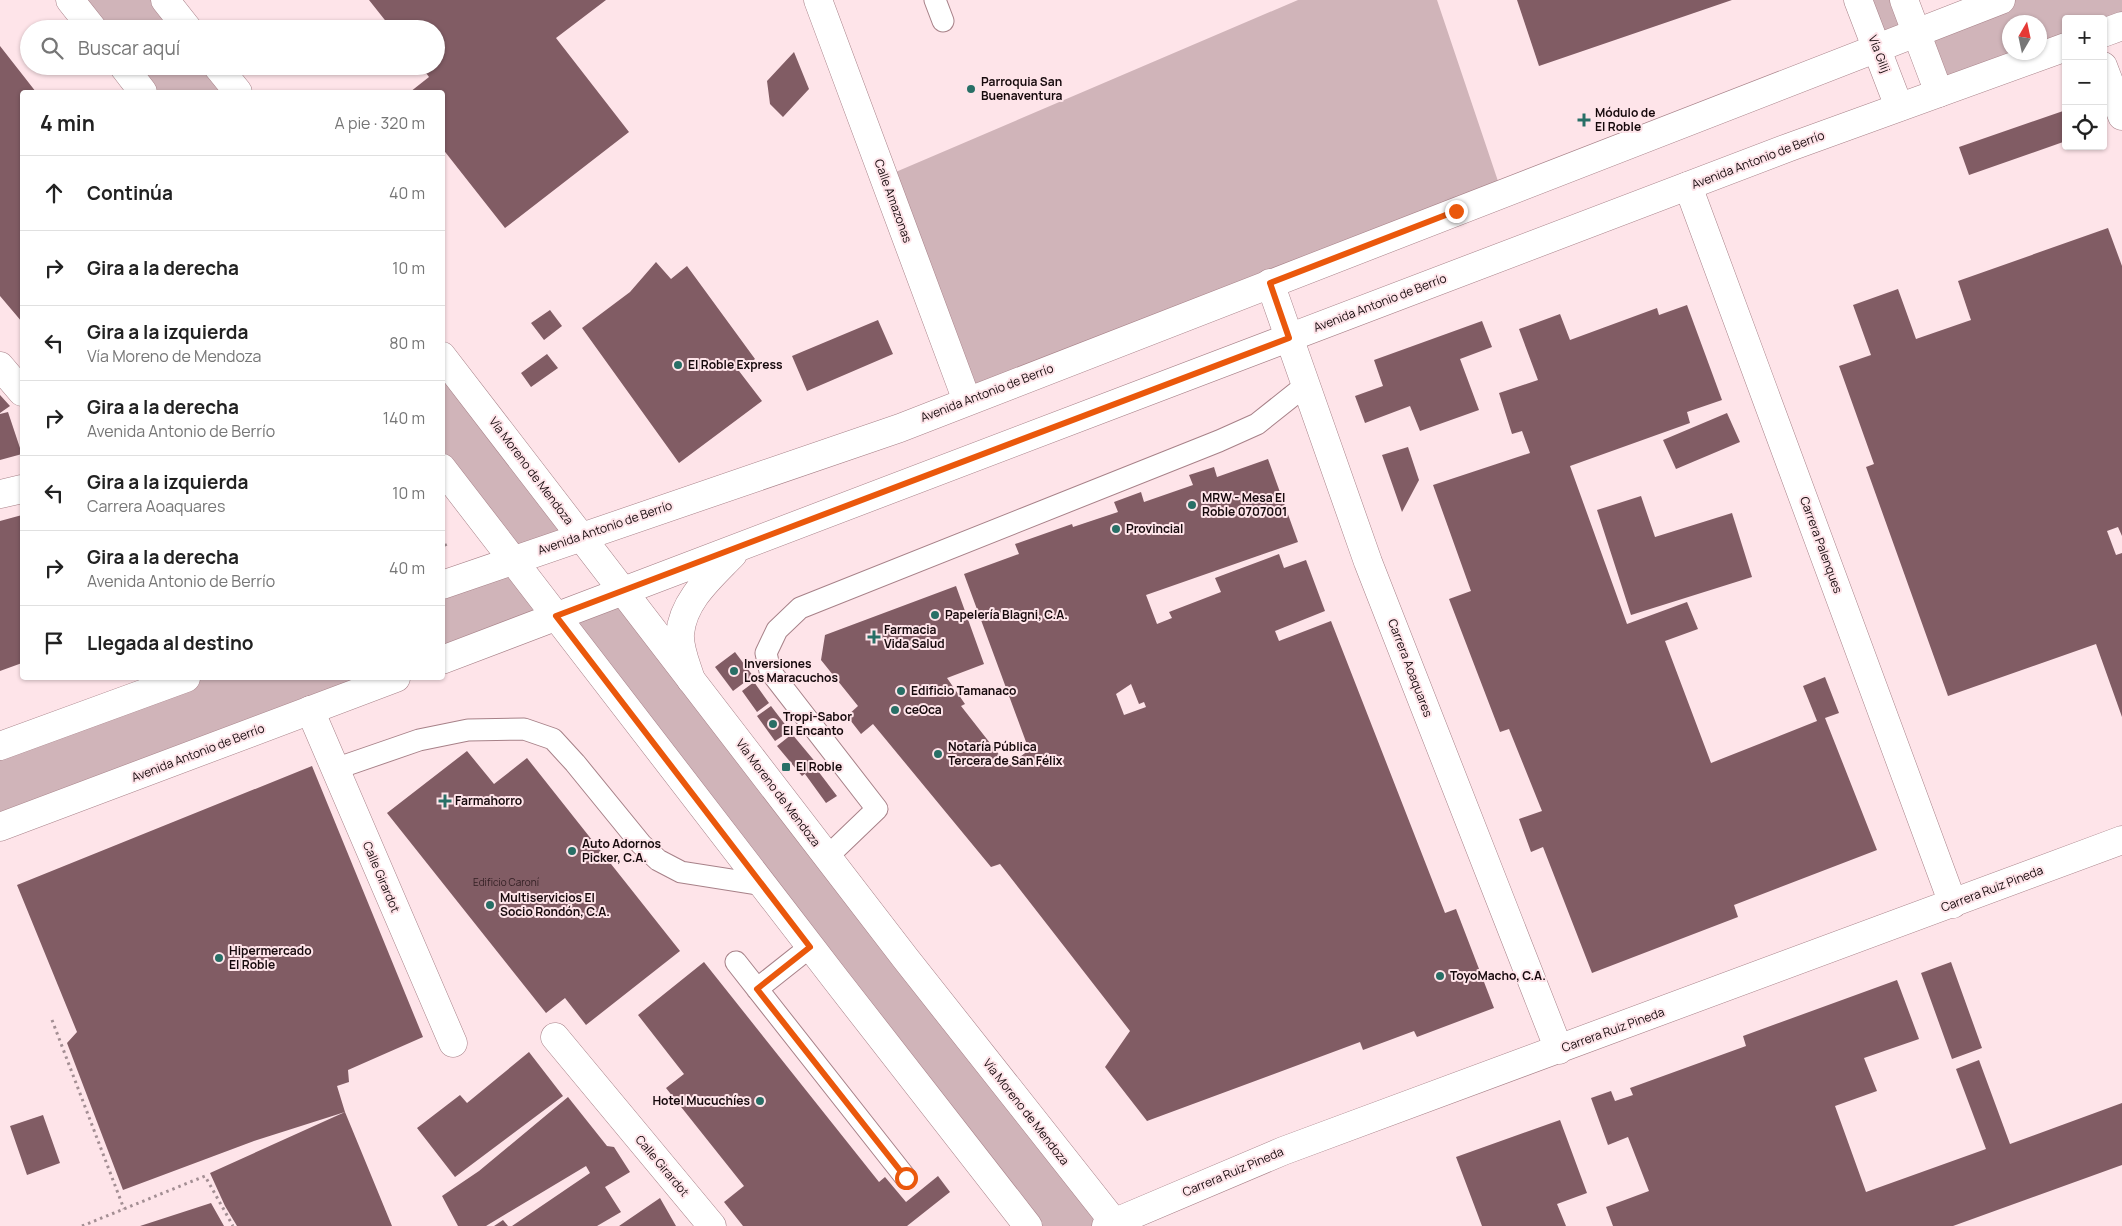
<!DOCTYPE html>
<html lang="es">
<head>
<meta charset="utf-8">
<style>
	:root { --surface:#fff; --page:#f6f6f6; --text:#222; --muted:#767676; --line:#e0e0e0 }
	body { margin:0; font-family:Manrope,sans-serif; background:var(--page); color:var(--text) }
	.controls { position:absolute; right:15px; top:15px; display:grid; overflow:hidden; border-radius:5px; box-shadow:0 1px 4px #0004 }
	.controls button { width:45px; height:45px; display:grid; place-items:center; padding:0; border:0; border-bottom:1px solid var(--line); background:var(--surface); color:var(--text); font:25px sans-serif }
	.compass { position:absolute; left:2002px; top:15px; width:45px; height:45px; border-radius:50%; background:var(--surface); box-shadow:0 1px 4px #0004; rotate:9deg }
	.stop { position:absolute; width:15px; height:15px; margin:-11px; border:4px solid #ea580c; border-radius:50%; background:#fff }
	.stop.end { background:#ea580c; border-color:#fff; box-shadow:0 1px 5px #0008 }
	.list { margin:0; padding:0; list-style:none }
	h2 { display:flex; justify-content:space-between; align-items:center; height:65px; margin:0; padding:0 20px; font-size:21px }
	h2 small { font-size:16px; font-weight:400; color:var(--muted) }
	.list li { display:grid; grid-template-columns:32px 1fr auto; gap:15px; align-items:center; box-sizing:border-box; height:75px; padding:0 20px; border-top:1px solid var(--line) }
	.list b { display:block; font-size:19px; white-space:nowrap }
	.list p { margin:0; font-size:16px; white-space:nowrap; color:var(--muted) }
	.list em { font-size:16px; font-style:normal; color:var(--muted) }
	.icon { flex:none; width:28px; height:28px; fill:none; stroke:currentColor; stroke-width:2; stroke-linecap:round; stroke-linejoin:round }
	.map { position:relative; flex:none; width:2122px; height:1226px; overflow:hidden }
	.search { position:absolute; background:var(--surface); box-shadow:0 1px 4px #0004; left:20px; top:20px; width:425px; height:55px; display:flex; align-items:center; gap:12px; box-sizing:border-box; padding:0 18px; border-radius:28px; color:var(--muted); font-size:19px }
	.panel { position:absolute; background:var(--surface); box-shadow:0 1px 4px #0004; left:20px; top:90px; width:425px; height:590px; border-radius:5px }
	.map>svg:first-child { display:block }
	.green { fill:#d0b4b9; fill-rule:evenodd }
	.building { fill:#815c64; fill-rule:evenodd }
	.lines { fill:none; stroke-linecap:round; stroke-linejoin:round }
	.lane-casing { stroke:#a78188; stroke-width:23 }
	.street-casing { stroke:#a78188; stroke-width:29 }
	.secondary-casing { stroke:#a78188; stroke-width:29 }
	.path { stroke:#a38e93; stroke-width:3; stroke-dasharray:2.5 4; stroke-linecap:butt }
	.lane { stroke:#fff; stroke-width:21 }
	.street { stroke:#fff; stroke-width:28 }
	.secondary { stroke:#fff; stroke-width:28 }
	.route { stroke:#ea580c; stroke-width:6 }
	.poi-dot { fill:#286f66; stroke:#fee4e9; stroke-width:2 }
	.labels { text-anchor:middle; stroke-width:4; stroke-linejoin:round; paint-order:stroke }
	.number-label { font-size:10px; fill:#311e22 }
	.street-label { font-size:12px; fill:#16090c; stroke:#fee4e9 }
	.poi-label { font-size:12px; font-weight:bold; fill:#16090c; stroke:#fee4e9; text-anchor:start }
</style>
</head>
<body>
<div class="map">
<svg width="2122" height="1226" viewBox="0 0 2122 1226">
	<rect width="100%" height="100%" fill="#fee4e9"/>
	<path class="green" d="M70,0H165L188,29H93Z
		M1298,0H1437L1502,193L967,401L884,177Z
		M1858,0H1904L1916,32L2001,0H2122V26L2103,19H2066V47L1939,93L1916,33L1877,48ZM2010,22H2040V52H2010Z
		M123,66H217L238,92H143Z
		M442,356L581,537L514,560L557,616L443,660V585L513,560L443,468Z
		M621,596L1117,1226H1032L564,619Z
		M186,678H396L0,827V746Z"/>
	<path class="building" d="M369,0H606L556,38L629,132L505,228L442,148V92H410L429,77L421,66H436V29H392Z
		M1517,0H1732L1539,66Z
		M0,46L36,92H22V322L0,296Z
		M794,52L809,89L783,117L770,104L767,81Z
		M2066,110V141L1969,175L1959,147Z
		M2108,228L2122,266V536L2118,527L2107,531L2116,555L2122,553V717L2096,644L1948,696L1866,467L1874,464L1839,366L1871,355L1853,305L1898,289L1916,339L1971,320L1958,281Z
		M656,262L671,279L687,266L755,359L739,371L762,401L679,463L582,328L630,292Z
		M1687,305L1722,400L1687,412L1690,423L1570,466L1627,624L1687,602L1698,629L1665,641L1711,763L1817,721L1803,686L1825,677L1839,713L1825,718L1877,850L1734,905L1738,917L1592,973L1543,847L1531,852L1519,819L1542,811L1509,729L1500,732L1449,599L1471,591L1433,485L1530,453L1522,431L1512,434L1499,393L1538,380L1519,329L1560,314L1570,340L1657,308L1659,315Z
		M550,310L562,326L544,340L531,323Z
		M878,320L893,354L807,391L792,356Z
		M1482,321L1492,347L1460,359L1479,410L1420,431L1410,406L1365,423L1355,396L1383,386L1374,360Z
		M547,354L558,368L531,387L521,373Z
		M0,395L10,406L0,413Z
		M8,412L22,454L0,460V414Z
		M1727,413L1740,442L1676,469L1663,440Z
		M1408,447L1419,480L1402,512L1382,455Z
		M1268,459L1298,542L1146,595L1157,624L1172,618L1169,612L1221,592L1215,578L1279,554L1284,568L1306,560L1325,611L1275,631L1279,641L1331,621L1445,913L1456,909L1494,1008L1417,1037L1414,1031L1363,1050L1360,1042L1147,1121L1105,1067L1130,1031L1000,864L991,867L873,724L861,734L847,716L858,706L821,660L825,635L956,586L984,664L947,678L965,704L961,706L1008,766L1029,750L964,574L1019,554L1015,544L1072,524L1073,527L1118,512L1114,502L1141,492L1144,502L1193,485L1189,475L1214,467L1217,477ZM1131,684L1139,704L1144,702L1146,707L1124,715L1116,694Z
		M1641,496L1655,537L1732,513L1752,577L1631,615L1597,510Z
		M22,515V663L0,671V521Z
		M735,652L753,676L733,691L715,667Z
		M754,682L769,703L757,712L742,691Z
		M771,706L790,731L775,741L757,716Z
		M792,734L817,764L802,776L777,746Z
		M467,751L494,784L527,758L680,951L586,1025L565,998L546,1013L387,813Z
		M312,766L423,1037L348,1070L349,1082L337,1086L345,1112L257,1140L123,1190L67,1043L77,1032L17,885Z
		M815,767L837,796L826,803L805,774Z
		M704,962L879,1182L885,1177L906,1202L938,1176L950,1192L907,1226H743L724,1202L744,1186L666,1088L684,1074L638,1015Z
		M1951,962L1982,1048L1952,1059L1921,973Z
		M1897,980L1919,1039L1864,1058L1877,1091L1835,1106L1866,1192L1986,1149L1956,1069L1979,1060L2010,1144L2122,1103V1165L1953,1226H1613L1606,1207L1649,1191L1628,1137L1608,1145L1591,1098L1611,1091L1615,1101L1633,1095L1630,1088L1746,1046L1743,1036Z
		M529,1052L563,1096L455,1177L417,1128L460,1095L467,1103Z
		M568,1097L607,1146L614,1147L630,1172L605,1187L621,1212L597,1226H512L590,1173L586,1166L486,1226H458L442,1196L479,1171Z
		M345,1112L392,1226H237L225,1206L210,1173Z
		M43,1115L60,1163L27,1175L10,1126Z
		M1560,1120L1587,1193L1557,1204L1566,1226H1482L1456,1157Z
		M660,1198L676,1226H619Z
		M211,1203L224,1226H140Z
		M503,1220L508,1226H494Z"/>
	<g class="lines">
		<g class="lane-casing">
			<path id="lane" d="M935,0L943,21
				M335,769L419,740L468,730L524,729L553,739L575,763L641,844L658,860L681,872L763,885
				M827,857L877,809L770,671L766,653L777,630L800,608L1219,441L1257,424L1306,385
				M736,962L906,1178
				M757,989L810,947"/>
		</g>
		<g class="street-casing">
			<path id="street" d="M70,0L93,29
				M165,0L188,29
				M818,0L967,401
				M1858,0L1899,107
				M1904,0L1939,93
				M123,66L143,92
				M217,66L238,92
				M2103,66L2122,116
				M1688,186L1953,904
				M1270,283L1368,562L1559,1050
				M442,356L906,959L1117,1226
				M0,366L22,392
				M442,468L837,981L1028,1226
				M0,494L22,489
				M310,710L453,1043
				M555,1037L712,1226
				M1106,1226L1283,1151L2122,840"/>
		</g>
		<g class="secondary-casing">
			<path id="secondary" d="M2103,33L2122,26
				M442,585L900,428L2001,0
				M442,660L1790,147L2066,47
				M691,680C687,666 679,649 680,634C683,600 711,577 733,554
				M0,746L186,678
				M0,827L396,678"/>
		</g>
		<path class="path" d="M442,538L447,548
			M52,1020L124,1209
			M82,1226L205,1176L233,1226"/>
		<use href="#lane" class="lane"/>
		<use href="#street" class="street"/>
		<use href="#secondary" class="secondary"/>
	</g>
	<g class="lines">
		<path class="route" d="M906,1178L757,989L810,947L556,616L1289,338L1270,283L1456,211"/>
	</g>
	<g class="poi-dot">
		<circle cx="971" cy="89" r="5"/>
		<path d="M1581.5 112.5h5v5h5v5h-5v5h-5v-5h-5v-5h5z"/>
		<circle cx="678" cy="365" r="5"/>
		<circle cx="1192" cy="505" r="5"/>
		<circle cx="1116" cy="529" r="5"/>
		<circle cx="935" cy="615" r="5"/>
		<path d="M871.5 629.5h5v5h5v5h-5v5h-5v-5h-5v-5h5z"/>
		<circle cx="734" cy="671" r="5"/>
		<circle cx="901" cy="691" r="5"/>
		<circle cx="895" cy="710" r="5"/>
		<circle cx="773" cy="724" r="5"/>
		<circle cx="938" cy="754" r="5"/>
		<rect x="781" y="762" width="10" height="10" rx="2.5"/>
		<path d="M442.5 793.5h5v5h5v5h-5v5h-5v-5h-5v-5h5z"/>
		<circle cx="572" cy="851" r="5"/>
		<circle cx="490" cy="905" r="5"/>
		<circle cx="219" cy="958" r="5"/>
		<circle cx="1440" cy="976" r="5"/>
		<circle cx="760" cy="1101" r="5"/>
	</g>
	<g class="labels">
		<g class="number-label">
			<text x="506" y="886">Edificio Caroní</text>
		</g>
		<g class="street-label">
			<text transform="translate(1879 54) rotate(69)" y="4">Vía Gilij</text>
			<text transform="translate(1758 160) rotate(-21)" y="4">Avenida Antonio de Berrío</text>
			<text transform="translate(893 201) rotate(70)" y="4">Calle Amazonas</text>
			<text transform="translate(1380 303) rotate(-21)" y="4">Avenida Antonio de Berrío</text>
			<text transform="translate(987 393) rotate(-21)" y="4">Avenida Antonio de Berrío</text>
			<text transform="translate(531 471) rotate(53)" y="4">Vía Moreno de Mendoza</text>
			<text transform="translate(605 528) rotate(-19)" y="4">Avenida Antonio de Berrío</text>
			<text transform="translate(1821 545) rotate(70)" y="4">Carrera Palenques</text>
			<text transform="translate(1410 668) rotate(69)" y="4">Carrera Aoaquares</text>
			<text transform="translate(198 753) rotate(-21)" y="4">Avenida Antonio de Berrío</text>
			<text transform="translate(778 793) rotate(53)" y="4">Vía Moreno de Mendoza</text>
			<text transform="translate(381 877) rotate(67)" y="4">Calle Girardot</text>
			<text transform="translate(1992 889) rotate(-21)" y="4">Carrera Ruiz Pineda</text>
			<text transform="translate(1613 1030) rotate(-20)" y="4">Carrera Ruiz Pineda</text>
			<text transform="translate(1026 1112) rotate(52)" y="4">Vía Moreno de Mendoza</text>
			<text transform="translate(662 1166) rotate(50)" y="4">Calle Girardot</text>
			<text transform="translate(1233 1172) rotate(-23)" y="4">Carrera Ruiz Pineda</text>
		</g>
		<g class="poi-label">
			<text x="981" y="86">Parroquia San<tspan x="981" dy="14">Buenaventura</tspan></text>
			<text x="1595" y="117">Módulo de<tspan x="1595" dy="14">El Roble</tspan></text>
			<text x="688" y="369">El Roble Express</text>
			<text x="1202" y="502">MRW - Mesa El<tspan x="1202" dy="14">Roble 0707001</tspan></text>
			<text x="1126" y="533">Provincial</text>
			<text x="945" y="619">Papelería Blagni, C.A.</text>
			<text x="884" y="634">Farmacia<tspan x="884" dy="14">Vida Salud</tspan></text>
			<text x="744" y="668">Inversiones<tspan x="744" dy="14">Los Maracuchos</tspan></text>
			<text x="911" y="695">Edificio Tamanaco</text>
			<text x="905" y="714">ceOca</text>
			<text x="783" y="721">Tropi-Sabor<tspan x="783" dy="14">El Encanto</tspan></text>
			<text x="948" y="751">Notaría Pública<tspan x="948" dy="14">Tercera de San Félix</tspan></text>
			<text x="796" y="771">El Roble</text>
			<text x="455" y="805">Farmahorro</text>
			<text x="582" y="848">Auto Adornos<tspan x="582" dy="14">Picker, C.A.</tspan></text>
			<text x="500" y="902">Multiservicios El<tspan x="500" dy="14">Socio Rondón, C.A.</tspan></text>
			<text x="229" y="955">Hipermercado<tspan x="229" dy="14">El Roble</tspan></text>
			<text x="1450" y="980">ToyoMacho, C.A.</text>
			<text x="750" y="1105" text-anchor="end">Hotel Mucuchíes</text>
		</g>
	</g>
</svg>
<div class="controls">
<button>+</button>
<button>−</button>
<button><svg class="icon" aria-label="locate" viewBox="0 0 24 24"><circle cx="12" cy="12" r="6"/><path d="M12 2v4M12 18v4M2 12h4M18 12h4"/></svg></button>
</div>
<svg class="compass" viewBox="-18 -18 36 36"><path d="M0-13l5 13h-10z" fill="#e53935"/><path d="M0 13l5-13h-10z" fill="#767676"/></svg>
<div class="stop" style="left:906px;top:1178px"></div>
<div class="stop end" style="left:1456px;top:211px"></div>
<div class="search"><svg class="icon" aria-label="search" viewBox="0 0 24 24"><circle cx="10" cy="10" r="6"/><path d="M15 15l6 6"/></svg>Buscar aquí</div>
<section class="panel">
<h2>4 min<small>A pie · 320 m</small></h2>
<ul class="list">
<li><svg class="icon" aria-label="ahead" viewBox="0 0 24 24"><path d="M12 20V5M6 11l6-6 6 6"/></svg><div><b>Continúa</b></div><em>40 m</em></li>
<li><svg class="icon" aria-label="right" viewBox="0 0 24 24"><path d="M7 20v-9h11M14 6l5 5-5 5"/></svg><div><b>Gira a la derecha</b></div><em>10 m</em></li>
<li><svg class="icon" aria-label="left" viewBox="0 0 24 24"><path d="M17 20v-9H6M10 6l-5 5 5 5"/></svg><div><b>Gira a la izquierda</b><p>Vía Moreno de Mendoza</p></div><em>80 m</em></li>
<li><svg class="icon" aria-label="right" viewBox="0 0 24 24"><path d="M7 20v-9h11M14 6l5 5-5 5"/></svg><div><b>Gira a la derecha</b><p>Avenida Antonio de Berrío</p></div><em>140 m</em></li>
<li><svg class="icon" aria-label="left" viewBox="0 0 24 24"><path d="M17 20v-9H6M10 6l-5 5 5 5"/></svg><div><b>Gira a la izquierda</b><p>Carrera Aoaquares</p></div><em>10 m</em></li>
<li><svg class="icon" aria-label="right" viewBox="0 0 24 24"><path d="M7 20v-9h11M14 6l5 5-5 5"/></svg><div><b>Gira a la derecha</b><p>Avenida Antonio de Berrío</p></div><em>40 m</em></li>
<li><svg class="icon" aria-label="arrive" viewBox="0 0 24 24"><path d="M6 21V4h12l-3 4 3 4H6"/></svg><div><b>Llegada al destino</b></div></li>
</ul>
</section>
</div>
</body>
</html>
